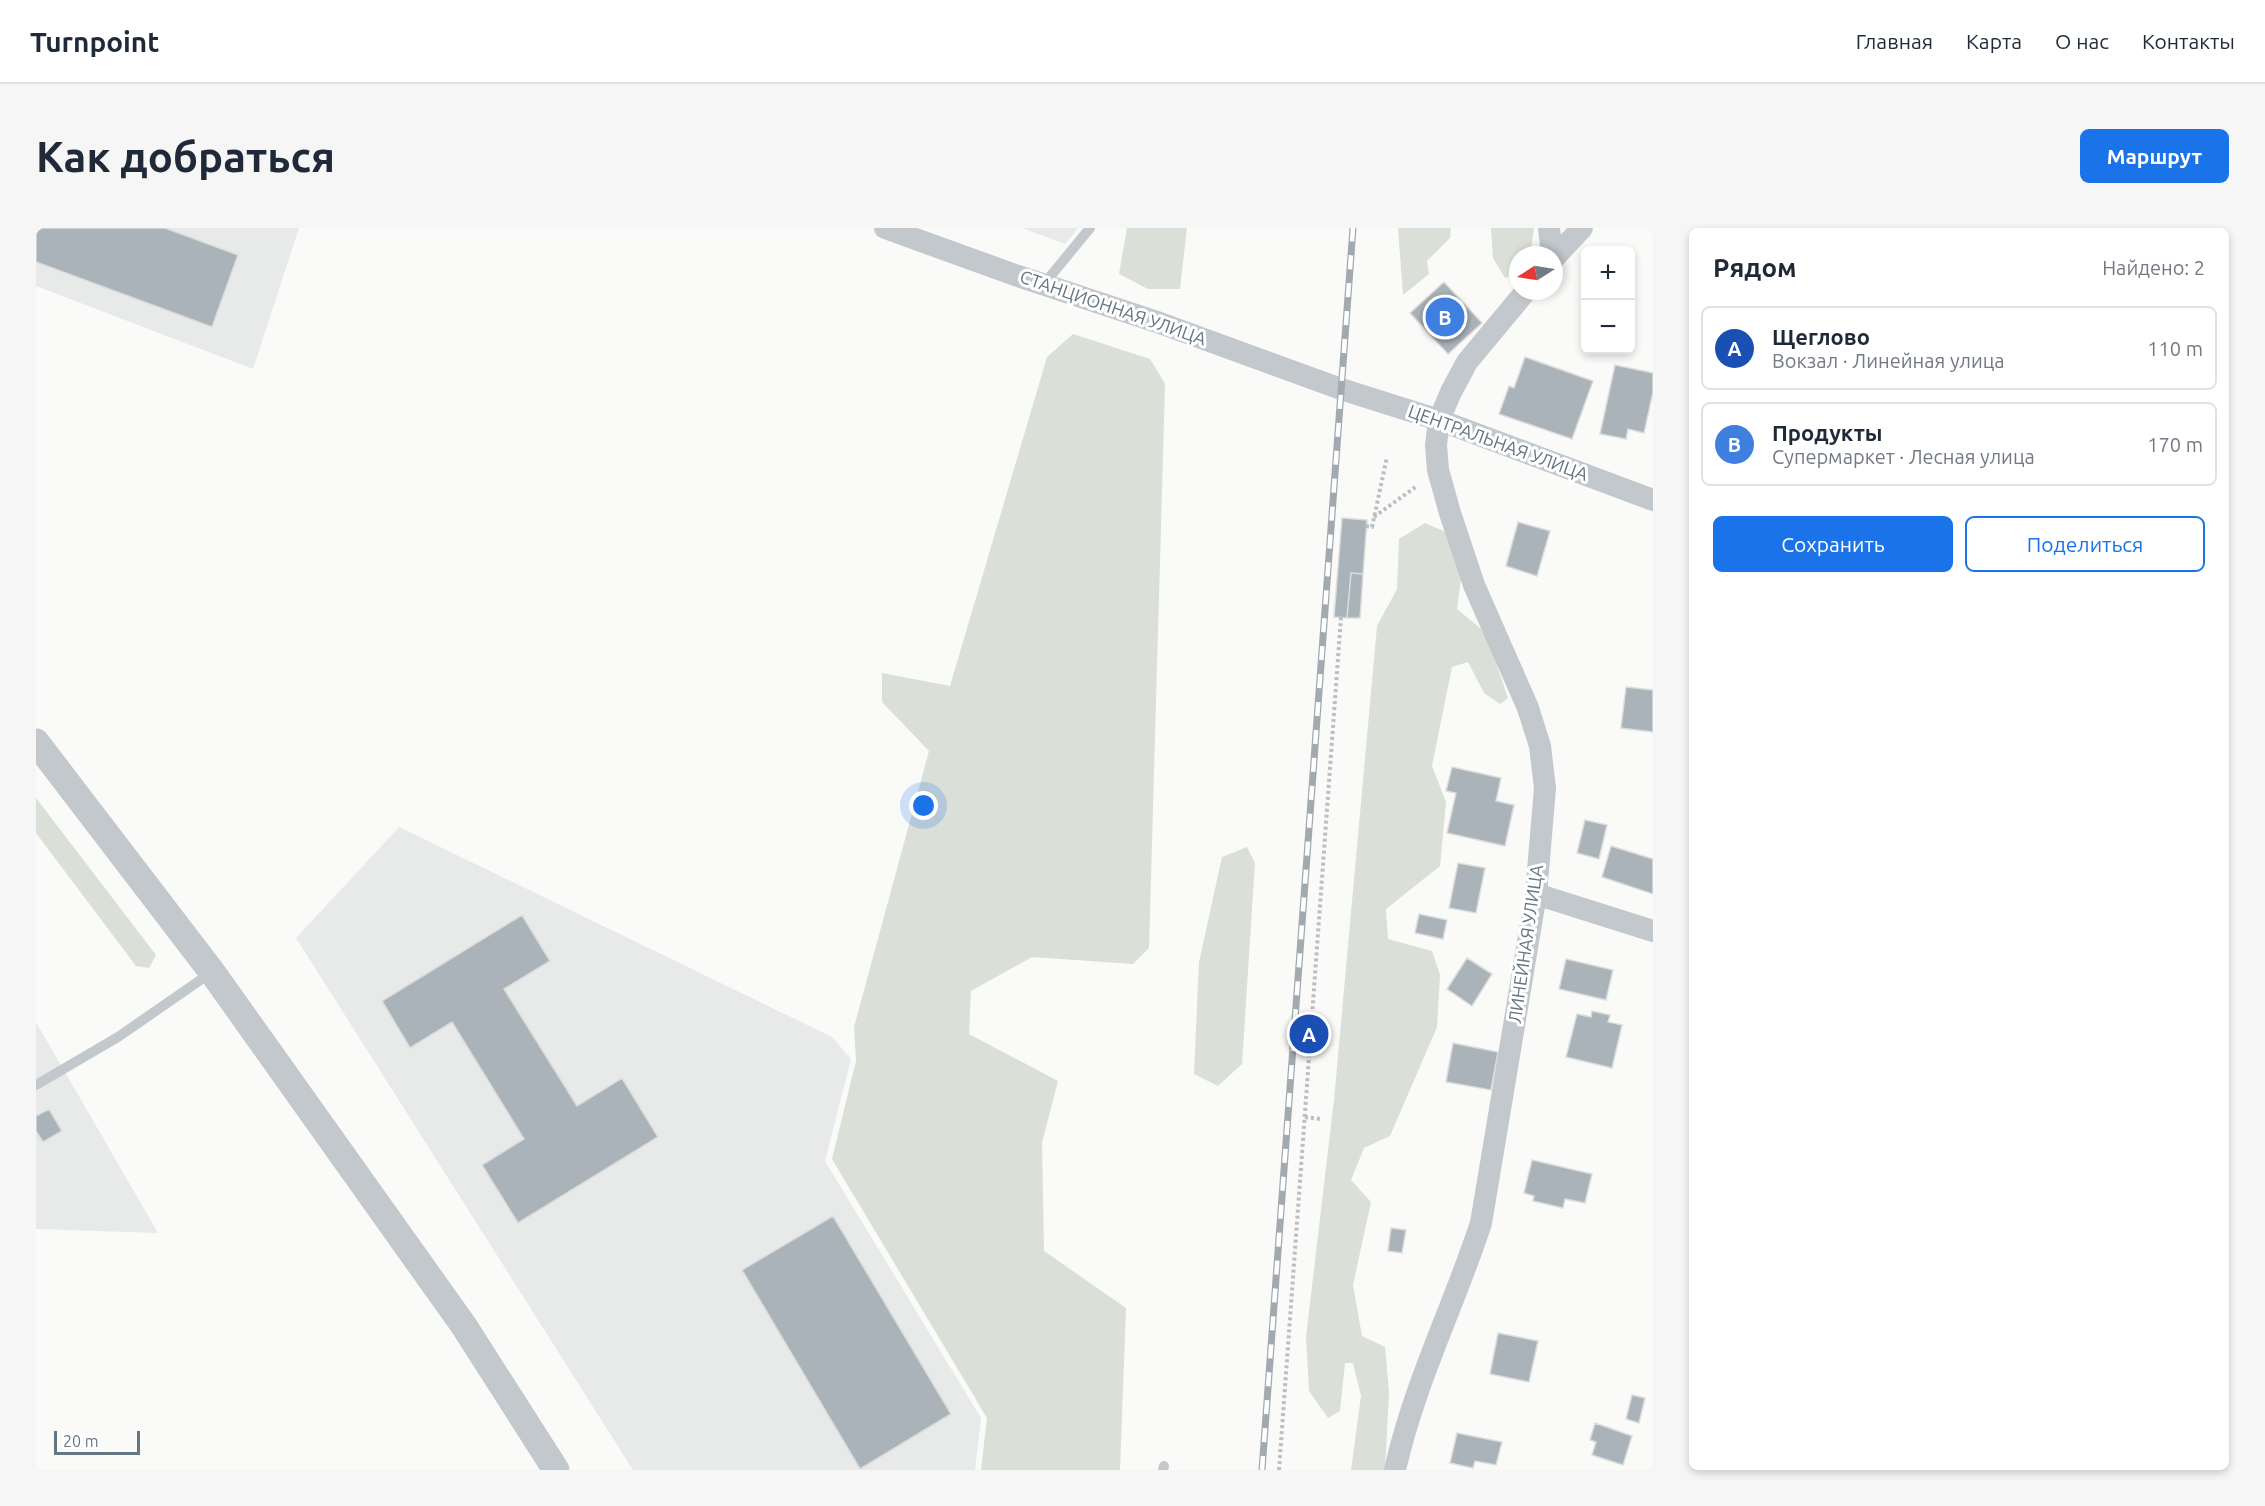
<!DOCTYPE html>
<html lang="ru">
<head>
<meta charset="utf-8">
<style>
	:root { --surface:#fff; --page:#f6f6f7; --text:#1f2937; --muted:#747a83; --line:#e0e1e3; --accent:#1a73e8 }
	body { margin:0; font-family:Ubuntu,sans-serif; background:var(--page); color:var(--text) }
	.controls { position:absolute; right:18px; top:18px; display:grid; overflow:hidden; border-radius:9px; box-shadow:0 3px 9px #0003 }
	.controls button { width:54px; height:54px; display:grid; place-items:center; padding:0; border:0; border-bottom:2px solid var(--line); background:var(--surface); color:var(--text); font:30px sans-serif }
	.compass { position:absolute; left:1473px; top:18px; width:54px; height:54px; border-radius:50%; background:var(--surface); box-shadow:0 3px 9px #0003; rotate:258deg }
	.scale { position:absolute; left:18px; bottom:15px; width:86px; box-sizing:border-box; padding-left:6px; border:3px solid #657683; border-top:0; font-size:16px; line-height:21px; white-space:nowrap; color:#657683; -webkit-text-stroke:4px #fff; paint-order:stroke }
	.you { position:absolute; left:888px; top:578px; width:21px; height:21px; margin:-15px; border:4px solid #fff; border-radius:50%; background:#1a73e8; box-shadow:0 0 0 9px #1a73e833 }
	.badge { display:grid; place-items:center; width:39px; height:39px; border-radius:50%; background:var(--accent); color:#fff; font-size:20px; font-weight:700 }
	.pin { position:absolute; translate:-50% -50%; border:3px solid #fff; box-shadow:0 2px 6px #0006 }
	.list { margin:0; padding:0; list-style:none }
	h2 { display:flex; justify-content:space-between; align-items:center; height:78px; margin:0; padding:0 24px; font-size:26px }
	h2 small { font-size:20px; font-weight:400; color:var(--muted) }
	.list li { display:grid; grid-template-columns:39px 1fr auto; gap:18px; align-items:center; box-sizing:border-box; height:84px; margin:0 12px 12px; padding:0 12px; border:2px solid var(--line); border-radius:9px }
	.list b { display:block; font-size:22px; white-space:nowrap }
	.list p { margin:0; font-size:20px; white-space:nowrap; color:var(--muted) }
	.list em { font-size:20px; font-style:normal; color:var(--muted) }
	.actions { display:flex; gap:12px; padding:18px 24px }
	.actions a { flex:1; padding:14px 0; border:2px solid var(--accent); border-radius:9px; text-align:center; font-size:21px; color:var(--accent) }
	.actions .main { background:var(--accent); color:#fff }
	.map { position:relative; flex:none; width:1617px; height:1242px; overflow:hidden; border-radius:9px }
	header { display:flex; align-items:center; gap:36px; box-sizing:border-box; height:84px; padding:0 30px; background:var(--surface); border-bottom:2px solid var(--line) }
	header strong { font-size:28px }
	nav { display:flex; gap:33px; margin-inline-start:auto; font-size:21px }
	.intro { display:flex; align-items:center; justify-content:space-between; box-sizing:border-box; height:144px; padding:0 36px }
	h1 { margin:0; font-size:42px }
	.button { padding:15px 27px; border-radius:9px; background:var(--accent); color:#fff; font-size:21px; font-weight:700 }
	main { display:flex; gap:36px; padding:0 36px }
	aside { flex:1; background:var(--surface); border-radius:9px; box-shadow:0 3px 9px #0003 }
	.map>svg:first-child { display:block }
	.built { fill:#e8e9e9 }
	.green { fill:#dadfd7 }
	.building { fill:#aab3b9; stroke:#dcdcda; stroke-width:1.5 }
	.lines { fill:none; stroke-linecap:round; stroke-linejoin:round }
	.path { stroke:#bbbfc2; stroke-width:4; stroke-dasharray:3 3; stroke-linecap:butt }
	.service { stroke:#c3c8cc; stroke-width:10 }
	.minor { stroke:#c3c8cc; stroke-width:22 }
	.tertiary { stroke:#c3c8cc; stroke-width:27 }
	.rail-casing { stroke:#a2aab0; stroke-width:7 }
	.rail { stroke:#fff; stroke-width:4.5; stroke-dasharray:14; stroke-linecap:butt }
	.labels { text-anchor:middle; stroke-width:6; stroke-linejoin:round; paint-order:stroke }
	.street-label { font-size:18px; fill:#657683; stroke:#fff }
</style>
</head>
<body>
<header>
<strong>Turnpoint</strong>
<nav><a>Главная</a><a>Карта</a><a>О нас</a><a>Контакты</a></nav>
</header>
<div class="intro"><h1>Как добраться</h1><a class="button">Маршрут</a></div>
<main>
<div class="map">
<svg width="1617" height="1242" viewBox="0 0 1617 1242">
	<rect width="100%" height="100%" fill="#fafaf8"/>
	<path class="built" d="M0,0H263L217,141L0,58Z
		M986,0H1042L1029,16Z
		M363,599L796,809L815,831L789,933L945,1190L939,1242H597L260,710Z
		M0,794L122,1005L0,1001Z"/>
	<path class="green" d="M1091,0H1151L1144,61H1112L1083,46Z
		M1362,0H1415L1414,10L1391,33L1393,46L1367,67Z
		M1455,0H1498L1494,27H1482V45L1469,50L1457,30Z
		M1037,106L1114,131L1129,156L1113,720L1097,736L996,729L935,763L933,806L1022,853L1006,915L1008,1023L1090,1080L1084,1242H945L951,1190L796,931L820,833L818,799L893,523L846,474V445L914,458L1011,129Z
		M1389,295L1414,306L1425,351L1421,381L1450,405L1472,470L1464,476L1448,465L1432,434L1416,439L1396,538L1410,574L1404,638L1350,681L1352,711L1396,723L1404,747L1401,799L1354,908L1328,920L1315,952L1335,974L1317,1057L1326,1108L1349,1119L1353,1164L1349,1242H1315L1325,1168L1317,1135H1309L1304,1183L1292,1190L1273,1163L1270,1109L1298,872L1341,398L1361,361L1363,311Z
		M0,570L120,727L113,740L100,738L0,605Z
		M1211,619L1219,635L1206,836L1182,858L1158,846L1163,734L1186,629Z"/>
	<path class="building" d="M0,0H129L202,27L176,99L0,34Z
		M1408,54L1446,95L1412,126L1374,85Z
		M1489,129L1557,153L1536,211L1463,186L1473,158L1478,160Z
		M1579,137L1617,145V164L1608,205L1592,201L1590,211L1564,206Z
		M1306,290L1331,292L1327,346L1315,345L1311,390L1298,389Z
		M1482,294L1514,303L1501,348L1470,338Z
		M1315,345L1327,346L1324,390H1311Z
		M1590,459L1617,462V504L1585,500Z
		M1416,539L1465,550L1460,573L1478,577L1469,618L1411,605L1420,565L1410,563Z
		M1549,592L1571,597L1563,631L1541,625Z
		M1575,618L1617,631V666L1566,649Z
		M1422,635L1449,640L1440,685L1413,680Z
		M1383,686L1411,692L1407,711L1379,705Z
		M486,687L514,733L468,761L541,878L586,850L622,909L482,995L446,937L488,911L416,794L374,820L346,773Z
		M1431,730L1456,746L1436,778L1411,761Z
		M1530,731L1577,742L1570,772L1523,761Z
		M1556,783L1574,787L1572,794L1586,797L1576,840L1530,829L1541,786L1555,789Z
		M1417,815L1462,824L1455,862L1410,854Z
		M13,881L26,903L7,914L0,903V888Z
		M1496,932L1556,946L1549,975L1529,971L1527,980L1497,973L1498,968L1488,965Z
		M797,988L915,1186L824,1241L706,1042Z
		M1355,1000L1370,1002L1366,1025L1352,1023Z
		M1462,1105L1502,1113L1493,1154L1454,1146Z
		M1596,1167L1609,1170L1603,1195L1590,1191Z
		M1559,1195L1596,1208L1587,1237L1556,1227L1560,1214L1554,1212Z
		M1421,1205L1466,1214L1460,1237L1439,1233L1437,1240L1414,1235Z"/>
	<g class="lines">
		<path class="path" d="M1338,289L1381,258
			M1330,298L1336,299L1351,229
			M1269,889L1284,891
			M1243,1242L1305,389"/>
		<path class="service" d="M1008,56L1054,0
			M0,857L82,809L176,744
			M1127,1242L1128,1238"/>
		<path class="minor" d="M849,0L979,47L1124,95L1305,161L1403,192L1617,272
			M1513,0L1516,27
			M1518,30L1546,0
			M1500,666L1617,703
			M1359,1242C1378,1156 1418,1078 1445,995L1500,666L1509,560L1504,518L1492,480L1438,357L1414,285L1402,242L1400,217L1403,192L1415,164L1431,134L1490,63"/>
		<path class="tertiary" d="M0,514L176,744L428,1098L520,1242"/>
		<g class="rail-casing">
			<path id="rail" d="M1226,1242L1317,0"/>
		</g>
		<use href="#rail" class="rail"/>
	</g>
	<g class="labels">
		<g class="street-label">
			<text transform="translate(1077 80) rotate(19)" y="6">СТАНЦИОННАЯ УЛИЦА</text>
			<text transform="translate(1462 215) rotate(20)" y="6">ЦЕНТРАЛЬНАЯ УЛИЦА</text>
			<text transform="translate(1490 716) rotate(-82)" y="6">ЛИНЕЙНАЯ УЛИЦА</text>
		</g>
	</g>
</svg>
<div class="controls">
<button>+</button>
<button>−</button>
</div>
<svg class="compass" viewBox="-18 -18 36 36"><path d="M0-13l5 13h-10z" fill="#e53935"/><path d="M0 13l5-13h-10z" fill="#747a83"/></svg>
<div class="scale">20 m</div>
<div class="you"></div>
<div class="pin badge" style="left:1273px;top:806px;background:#1a4fb4">A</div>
<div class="pin badge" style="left:1409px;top:89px;background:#3f7fe0">B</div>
</div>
<aside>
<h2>Рядом<small>Найдено: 2</small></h2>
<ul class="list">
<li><span class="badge" style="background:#1a4fb4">A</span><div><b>Щеглово</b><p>Вокзал · Линейная улица</p></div><em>110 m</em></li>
<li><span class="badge" style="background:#3f7fe0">B</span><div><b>Продукты</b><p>Супермаркет · Лесная улица</p></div><em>170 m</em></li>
</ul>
<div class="actions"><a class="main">Сохранить</a><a>Поделиться</a></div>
</aside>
</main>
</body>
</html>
